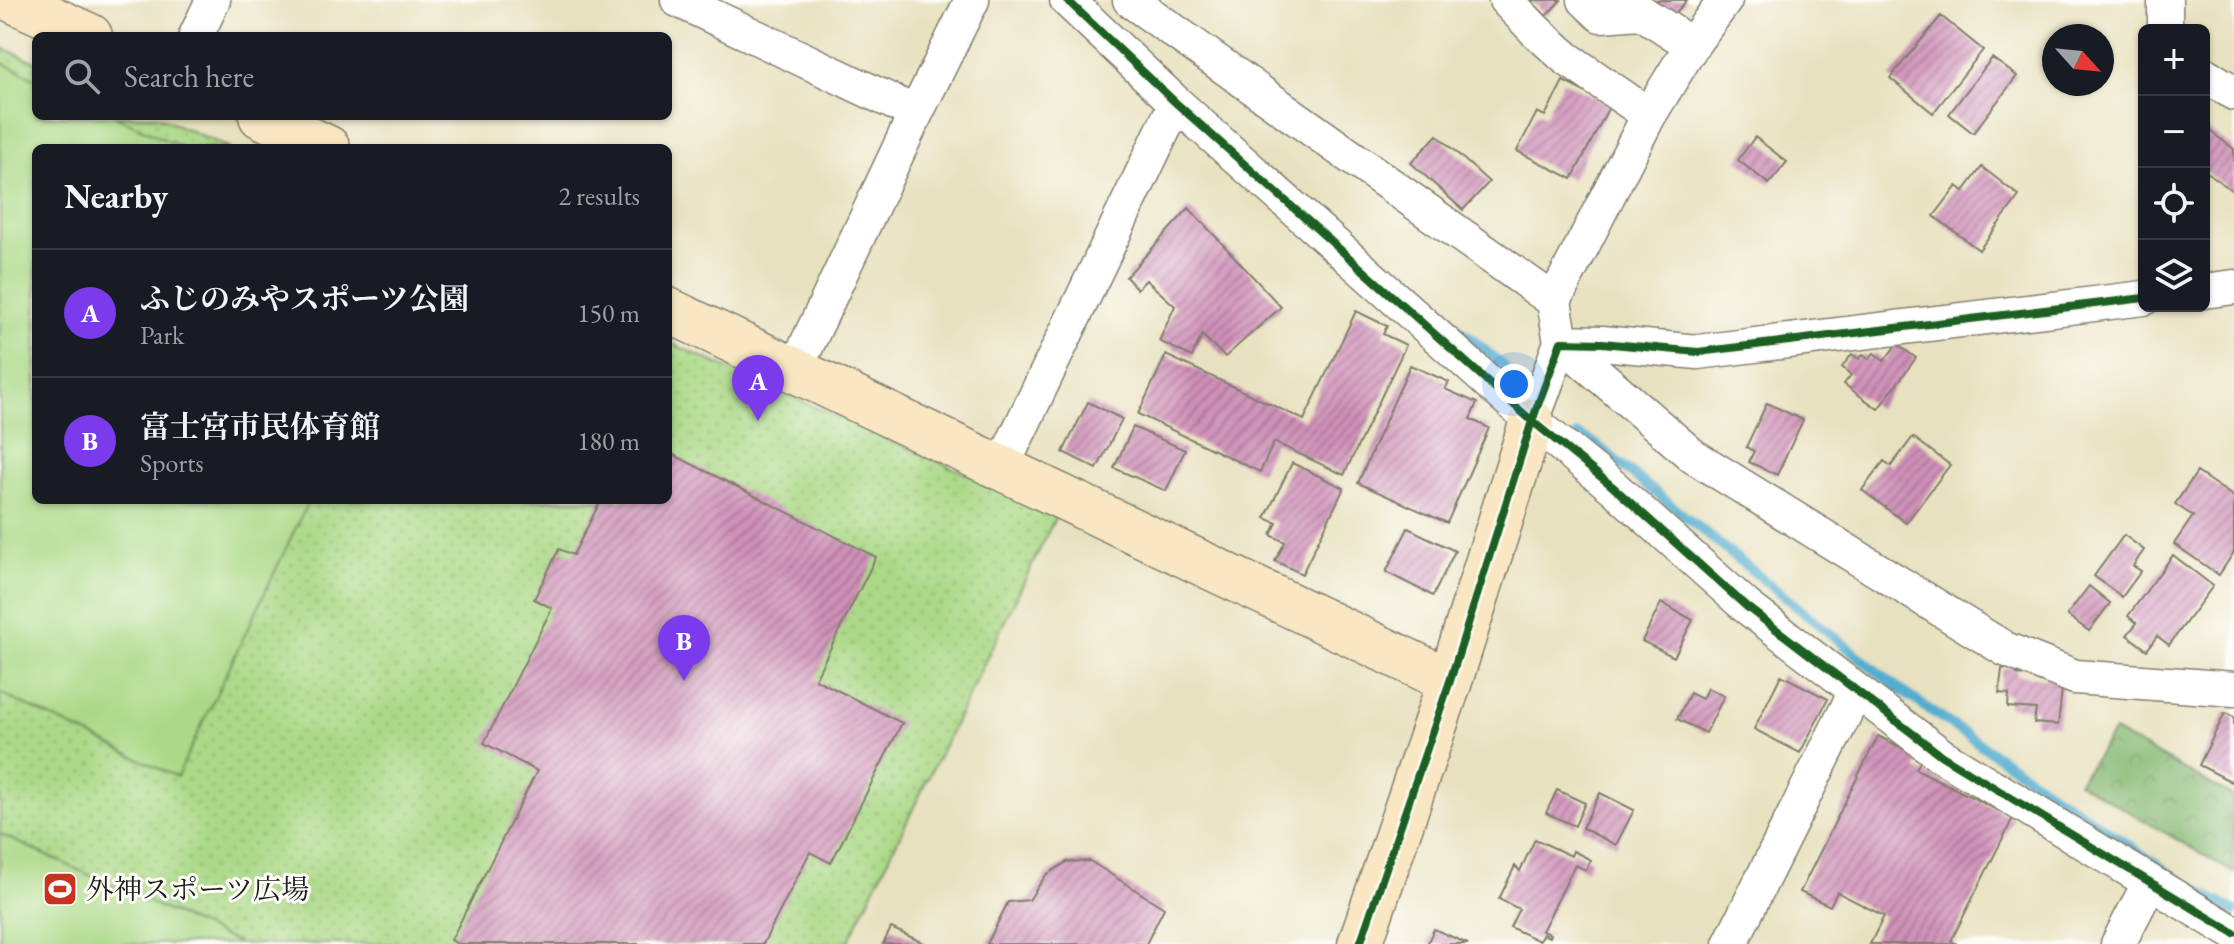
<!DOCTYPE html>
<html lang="en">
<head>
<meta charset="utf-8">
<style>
	:root { --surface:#171b24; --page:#20242c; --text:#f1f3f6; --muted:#9ea1a6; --line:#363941; --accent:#7c3aed }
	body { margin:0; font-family:"EB Garamond","Noto Serif JP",serif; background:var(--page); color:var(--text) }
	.controls { position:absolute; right:24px; top:24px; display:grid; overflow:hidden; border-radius:12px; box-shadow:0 2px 6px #0004 }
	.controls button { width:72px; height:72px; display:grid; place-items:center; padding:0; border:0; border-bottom:2px solid var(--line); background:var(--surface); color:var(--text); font:40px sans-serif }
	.compass { position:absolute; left:2042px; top:24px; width:72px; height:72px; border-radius:50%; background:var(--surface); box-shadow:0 2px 6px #0004; rotate:117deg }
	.you { position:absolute; left:1514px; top:384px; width:28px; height:28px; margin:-20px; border:6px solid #fff; border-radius:50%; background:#1a73e8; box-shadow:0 0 0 12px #1a73e833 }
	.badge { display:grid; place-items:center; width:52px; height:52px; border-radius:50%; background:var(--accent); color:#fff; font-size:26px; font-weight:700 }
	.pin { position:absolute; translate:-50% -66px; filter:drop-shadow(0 2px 4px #0008) }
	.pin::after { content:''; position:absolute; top:42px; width:28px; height:24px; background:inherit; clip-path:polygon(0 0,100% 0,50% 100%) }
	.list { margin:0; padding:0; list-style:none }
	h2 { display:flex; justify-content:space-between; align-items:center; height:104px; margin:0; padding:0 32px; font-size:34px }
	h2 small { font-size:26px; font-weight:400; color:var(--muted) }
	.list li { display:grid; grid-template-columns:52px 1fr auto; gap:24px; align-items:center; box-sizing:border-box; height:128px; padding:0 32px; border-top:2px solid var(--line) }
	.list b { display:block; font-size:30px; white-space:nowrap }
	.list p { margin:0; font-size:26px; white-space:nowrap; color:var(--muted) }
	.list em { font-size:26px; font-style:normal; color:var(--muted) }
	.icon { flex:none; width:44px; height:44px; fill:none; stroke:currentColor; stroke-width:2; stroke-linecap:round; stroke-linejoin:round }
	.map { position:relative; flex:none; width:2234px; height:944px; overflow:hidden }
	.search { position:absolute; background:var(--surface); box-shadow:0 2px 6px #0004; left:32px; top:32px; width:640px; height:88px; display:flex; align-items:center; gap:20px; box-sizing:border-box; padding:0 28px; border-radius:12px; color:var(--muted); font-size:30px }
	.panel { position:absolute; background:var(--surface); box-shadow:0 2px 6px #0004; left:32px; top:144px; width:640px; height:360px; border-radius:12px }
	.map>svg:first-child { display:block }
	.forest { fill:url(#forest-crowns); stroke:#526a48; stroke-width:2 }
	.park { fill:url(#park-dots); stroke:#647a52; stroke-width:2 }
	.garden { fill:#abd987; stroke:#647a52; stroke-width:2 }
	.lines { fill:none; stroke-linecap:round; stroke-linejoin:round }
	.stream { stroke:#52add0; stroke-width:10 }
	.building { fill:url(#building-hatch) }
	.street-casing { stroke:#827e6e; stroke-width:37 }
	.secondary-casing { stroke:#827e6e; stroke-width:47 }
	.street { stroke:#fff; stroke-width:34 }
	.secondary { stroke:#f9e7c3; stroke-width:44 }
	.cycleway-casing { stroke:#fdfcf7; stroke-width:13 }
	.cycleway { stroke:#1b5e20; stroke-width:8 }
	.labels { text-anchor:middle; stroke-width:6; stroke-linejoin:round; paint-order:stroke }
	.poi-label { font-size:28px; fill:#1c1c1c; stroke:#fdfcf7; text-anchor:start }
</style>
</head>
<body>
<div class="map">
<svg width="2234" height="944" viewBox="0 0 2234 944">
	<defs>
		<pattern id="forest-crowns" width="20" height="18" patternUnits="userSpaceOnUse" patternTransform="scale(2)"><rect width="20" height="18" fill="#88b974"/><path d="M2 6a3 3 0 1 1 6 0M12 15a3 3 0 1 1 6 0" fill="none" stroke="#759e64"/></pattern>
		<pattern id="park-dots" width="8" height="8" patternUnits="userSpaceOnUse" patternTransform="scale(2)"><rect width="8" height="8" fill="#abd987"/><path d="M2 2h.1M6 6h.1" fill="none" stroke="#93ba74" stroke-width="1.8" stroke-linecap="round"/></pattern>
		<pattern id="building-hatch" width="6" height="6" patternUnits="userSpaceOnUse" patternTransform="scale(2)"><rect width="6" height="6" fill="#cf90b8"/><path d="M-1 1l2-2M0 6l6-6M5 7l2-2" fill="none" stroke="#a77595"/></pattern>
	</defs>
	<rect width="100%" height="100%" fill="#fdfcf7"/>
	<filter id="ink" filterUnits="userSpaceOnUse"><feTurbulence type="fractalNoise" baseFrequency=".0125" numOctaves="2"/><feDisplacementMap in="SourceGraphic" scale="16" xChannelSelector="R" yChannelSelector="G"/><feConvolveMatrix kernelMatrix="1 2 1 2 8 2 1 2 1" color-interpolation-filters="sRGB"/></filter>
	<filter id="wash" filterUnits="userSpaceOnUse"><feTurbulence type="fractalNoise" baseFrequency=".006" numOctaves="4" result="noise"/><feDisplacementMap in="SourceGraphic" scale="32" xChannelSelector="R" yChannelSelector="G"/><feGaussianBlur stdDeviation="1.8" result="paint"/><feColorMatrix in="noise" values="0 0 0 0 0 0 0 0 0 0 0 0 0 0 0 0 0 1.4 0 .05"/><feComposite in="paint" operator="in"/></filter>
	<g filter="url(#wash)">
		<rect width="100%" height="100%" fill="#e8e1bf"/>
		<path class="forest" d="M2114,731L2234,797V873L2078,782Z"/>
		<path class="park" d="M0,47L36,62V116H157L230,148H36V500H668V342L1057,514L847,944H0Z"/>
		<path class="garden" d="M0,62L36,79V116H115L183,148H36V500H309L177,777L0,693Z
			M0,834L240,944H0Z"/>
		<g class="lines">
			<path class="stream" d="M1323,212L1382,264L1504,366
				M1578,435L1594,443L1899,689L2187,885L2234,911"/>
		</g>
		<g id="blocks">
			<path class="building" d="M1530,0H1561L1546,16Z
				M1656,0H1687L1673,16Z
				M1941,16L1983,50L1933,113L1890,78Z
				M1992,58L2017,76L1973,133L1949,114Z
				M1563,81L1610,105L1572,179L1517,151L1537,112L1545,116Z
				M2207,129L2234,149V192L2204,170V133Z
				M1437,135L1489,182L1463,210L1411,163Z
				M1755,137L1787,162L1769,184L1738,160Z
				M1982,167L2019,196L1979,250L1934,216L1957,186L1964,191Z
				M1189,208L1281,307L1225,357L1202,335L1192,357L1159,341L1175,306L1146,280L1137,289L1126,277Z
				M1356,311L1387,326L1383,334L1406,345L1344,475L1274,442L1260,472L1138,414L1166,355L1304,420Z
				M1897,344L1916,358L1878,409L1844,384L1851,375L1842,367L1852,354L1859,359L1863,354L1869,359L1874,353L1884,361Z
				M1410,365L1449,382L1445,389L1477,403L1470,419L1489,428L1447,523L1358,483Z
				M1088,402L1122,419L1097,469L1063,452Z
				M1767,403L1803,420L1777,475L1749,462L1754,451L1746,447Z
				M1133,427L1185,450L1166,491L1114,468Z
				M1913,437L1950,465L1906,523L1862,490L1884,461L1891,466Z
				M668,452L876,557L815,679L902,723L831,863L810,852L763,944H458L451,940L537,771L484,743L552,608L534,599L559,549L573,555L601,500H668Z
				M1292,463L1344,488L1302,574L1275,561L1285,542L1271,535L1277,523L1265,518Z
				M2197,472L2234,497V552L2219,575L2174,544L2193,516L2175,504Z
				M1408,528L1455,551L1433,596L1386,572Z
				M2124,535L2144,550L2133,566L2141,571L2122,597L2094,576Z
				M2173,555L2213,586L2169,645L2157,636L2147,650L2127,635L2137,623L2128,616Z
				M2089,586L2110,603L2089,631L2067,615Z
				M1661,603L1693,620L1674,657L1642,641Z
				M2015,666L2017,675L2063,680L2058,725L2034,723L2036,709L2008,707L2009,694L1999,693L2002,669Z
				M1781,675L1828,699L1800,753L1754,729Z
				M1707,688L1724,696L1706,733L1677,719L1690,693L1702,699Z
				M2225,713L2234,717V783L2199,765Z
				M1878,736L1922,758L1916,769L2013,818L1951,941L1957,944H1870L1884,916L1837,892L1830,906L1800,892Z
				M1557,790L1585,803L1575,826L1546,813Z
				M1600,793L1634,810L1616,845L1582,828Z
				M1535,839L1571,856L1573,851L1591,860L1586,870L1575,865L1542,931L1550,934L1549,937L1543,934L1539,941L1510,927L1519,909L1499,899L1515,866L1520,871Z
				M1090,861L1164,908L1146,944H987L1008,902L1029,900L1046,875L1067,862Z
				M891,928L926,944H883Z
				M1434,929L1468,944H1427Z"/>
		</g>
	</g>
	<g filter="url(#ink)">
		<use href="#blocks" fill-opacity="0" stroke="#827e6e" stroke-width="2"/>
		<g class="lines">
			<g class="street-casing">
				<path id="street" d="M678,0L916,113
					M1067,0L1176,103L1532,421L1612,486L1747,607L1942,756L2234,933
					M1130,0L1554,301
					M1506,0L1535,30L1566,58L1649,115
					M1585,0L1601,15L1641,12L1692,45
					M1725,0L1692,45L1649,115L1554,301L1561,342L1693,456L2005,649L2075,677L2234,689
					M2165,0V30
					M196,36L213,0
					M2204,74L2234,93
					M2204,291L2234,287
					M795,370L916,113L972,0
					M1532,421L1561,342L1602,343L1698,352L2144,298
					M1001,469L1176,103
					M1730,944L1856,691
					M2118,944L2150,882"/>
			</g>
			<g class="secondary-casing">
				<path id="secondary" d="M12,0L90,36
					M261,116L328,148
					M668,310L1450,681
					M1360,944L1450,681L1532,421"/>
			</g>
			<use href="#street" class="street"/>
			<use href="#secondary" class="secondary"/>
			<g class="cycleway-casing">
				<path id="cycleway" d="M1067,0L1176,103L1532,421L1612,486L1747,607L1942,756L2234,933
					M1360,944L1450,681L1532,421L1561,342L1602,343L1698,352L2144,298"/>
			</g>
			<use href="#cycleway" class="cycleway"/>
		</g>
	</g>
	<defs>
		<g id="stadium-square" transform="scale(1.8)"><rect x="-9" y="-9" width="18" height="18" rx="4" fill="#c8321e" stroke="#fdfcf7"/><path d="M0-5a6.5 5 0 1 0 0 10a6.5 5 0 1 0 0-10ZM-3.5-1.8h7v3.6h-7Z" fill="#fff"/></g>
	</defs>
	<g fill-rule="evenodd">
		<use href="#stadium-square" x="60" y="889"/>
	</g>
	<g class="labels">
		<g class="poi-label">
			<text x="86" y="899">外神スポーツ広場</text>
		</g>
	</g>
</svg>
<div class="controls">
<button>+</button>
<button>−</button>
<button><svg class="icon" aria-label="locate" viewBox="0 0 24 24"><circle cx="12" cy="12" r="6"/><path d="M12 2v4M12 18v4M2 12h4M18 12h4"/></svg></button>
<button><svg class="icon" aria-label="layers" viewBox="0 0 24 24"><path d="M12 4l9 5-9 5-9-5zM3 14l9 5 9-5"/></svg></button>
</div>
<svg class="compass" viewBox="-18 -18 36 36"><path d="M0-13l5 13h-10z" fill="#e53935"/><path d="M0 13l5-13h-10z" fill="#9ea1a6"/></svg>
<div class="you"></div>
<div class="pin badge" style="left:758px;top:421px">A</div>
<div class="pin badge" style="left:684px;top:681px">B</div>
<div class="search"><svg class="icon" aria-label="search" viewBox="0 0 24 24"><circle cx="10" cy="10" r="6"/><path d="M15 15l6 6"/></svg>Search here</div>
<section class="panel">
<h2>Nearby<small>2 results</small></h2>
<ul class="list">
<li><span class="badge">A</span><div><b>ふじのみやスポーツ公園</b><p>Park</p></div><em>150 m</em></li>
<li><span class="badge">B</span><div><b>富士宮市民体育館</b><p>Sports</p></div><em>180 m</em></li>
</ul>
</section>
</div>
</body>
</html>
